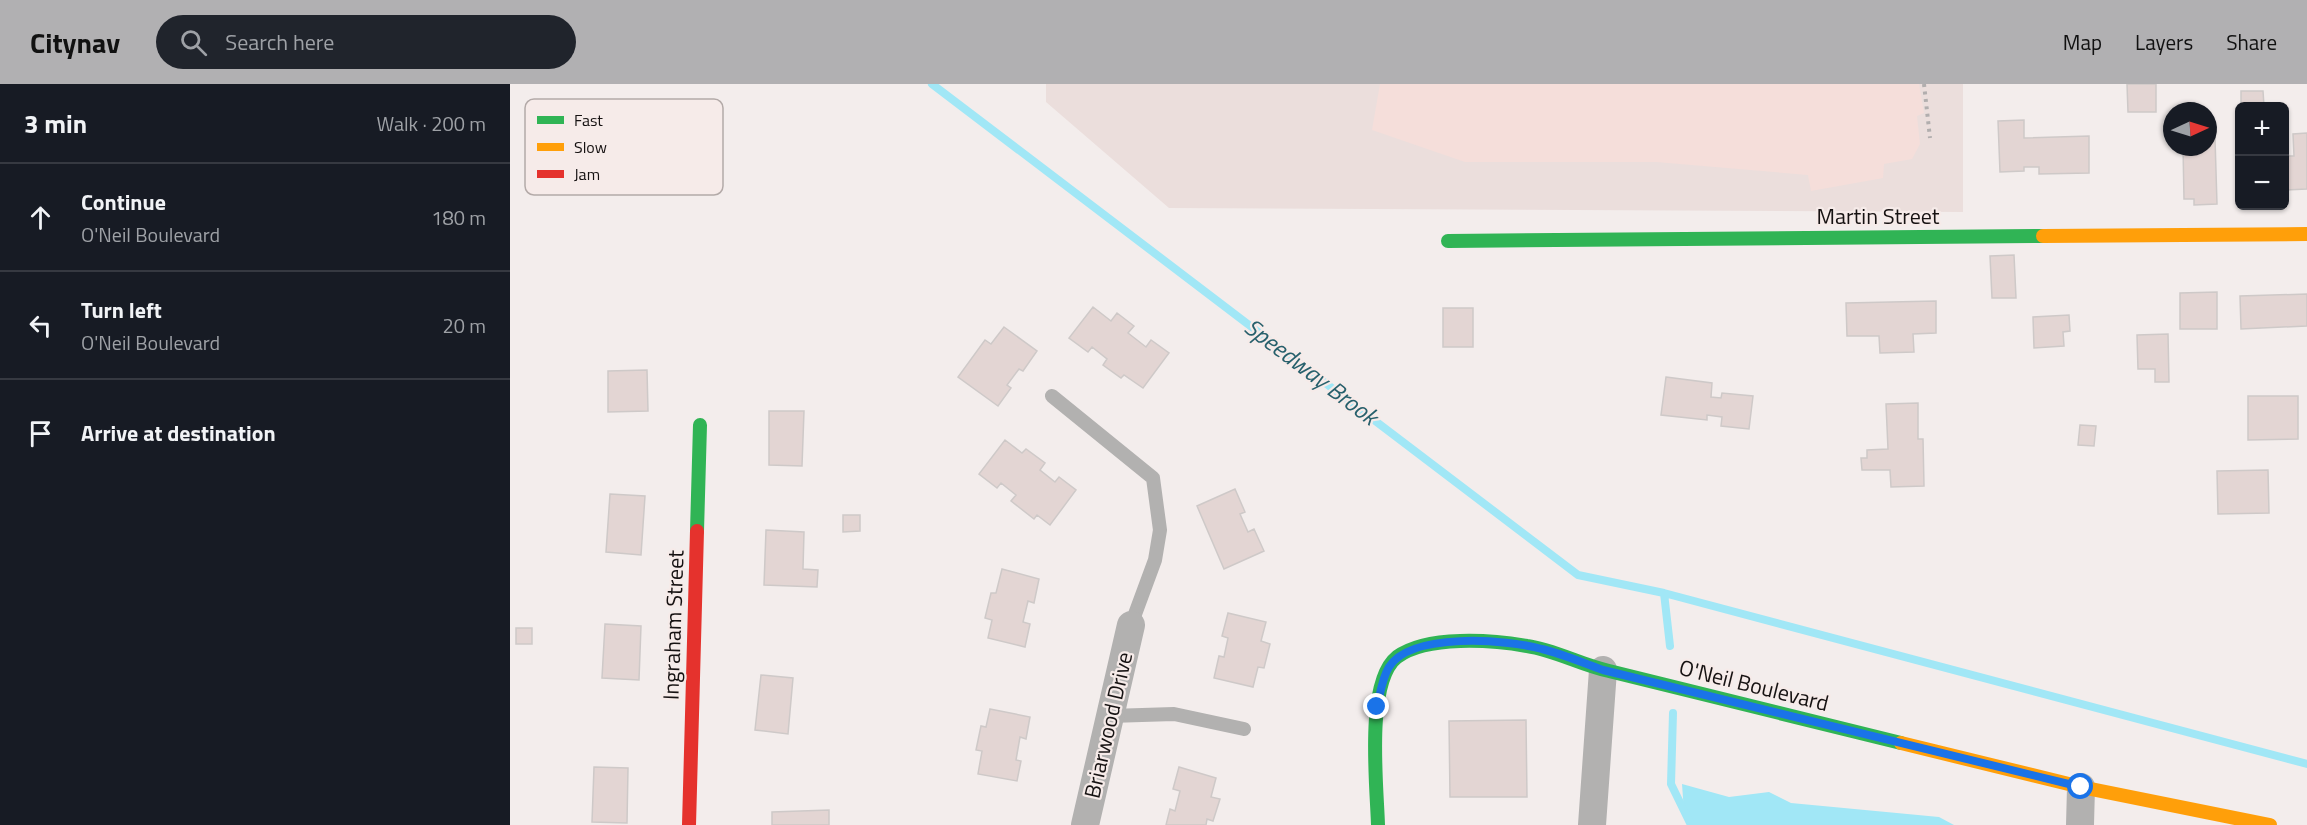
<!DOCTYPE html>
<html lang="en">
<head>
<meta charset="utf-8">
<style>
	:root { --surface:#171b24; --page:#20242c; --text:#f1f3f6; --muted:#9ea1a6; --line:#363941; --accent:#b1b0b2 }
	body { margin:0; font-family:"Titillium Web",sans-serif; background:var(--page); color:var(--text) }
	.controls { position:absolute; right:18px; top:18px; display:grid; overflow:hidden; border-radius:9px; box-shadow:0 2px 4px #0004 }
	.controls button { width:54px; height:54px; display:grid; place-items:center; padding:0; border:0; border-bottom:2px solid var(--line); background:var(--surface); color:var(--text); font:30px sans-serif }
	.compass { position:absolute; left:1653px; top:18px; width:54px; height:54px; border-radius:50%; background:var(--surface); box-shadow:0 2px 4px #0004; rotate:86deg }
	.stop { position:absolute; width:18px; height:18px; margin:-14px; border:4px solid #1a73e8; border-radius:50%; background:#fff }
	.stop.end { background:#1a73e8; border-color:#fff; box-shadow:0 2px 6px #0008 }
	.list { margin:0; padding:0; list-style:none }
	h2 { display:flex; justify-content:space-between; align-items:center; height:78px; margin:0; padding:0 24px; font-size:26px }
	h2 small { font-size:20px; font-weight:400; color:var(--muted) }
	.list li { display:grid; grid-template-columns:39px 1fr auto; gap:18px; align-items:center; box-sizing:border-box; height:108px; padding:0 24px; border-top:2px solid var(--line) }
	.list b { display:block; font-size:22px; white-space:nowrap }
	.list p { margin:0; font-size:20px; white-space:nowrap; color:var(--muted) }
	.list em { font-size:20px; font-style:normal; color:var(--muted) }
	.icon { flex:none; width:33px; height:33px; fill:none; stroke:currentColor; stroke-width:2; stroke-linecap:round; stroke-linejoin:round }
	.map { position:relative; flex:none; width:1797px; height:741px; overflow:hidden }
	header { display:flex; align-items:center; gap:36px; box-sizing:border-box; height:84px; padding:0 30px; background:var(--accent); color:#111 }
	header strong { font-size:28px }
	nav { display:flex; gap:33px; margin-inline-start:auto; font-size:21px }
	.search { width:420px; height:54px; background:var(--page); display:flex; align-items:center; gap:15px; box-sizing:border-box; padding:0 21px; border-radius:33px; color:var(--muted); font-size:22px }
	main { display:flex }
	aside { flex:1; background:var(--surface) }
	.map>svg:first-child { display:block }
	.built { fill:#ebdedc }
	.green { fill:#f5deda }
	.water { fill:#a1e7f6 }
	.lines { fill:none; stroke-linecap:round; stroke-linejoin:round }
	.stream { stroke:#a1e7f6; stroke-width:8 }
	.building { fill:#e3d5d3; stroke:#cec9c8; stroke-width:1.5 }
	.path { stroke:#b1aeae; stroke-width:4; stroke-dasharray:3 4.5; stroke-linecap:butt }
	.lane { stroke:#b2b1b0; stroke-width:14 }
	.street { stroke:#b2b1b0; stroke-width:28 }
	.fast { stroke:#30b455; stroke-width:14 }
	.slow { stroke:#ff9f0a; stroke-width:14 }
	.jam { stroke:#e5322d; stroke-width:14 }
	.route { stroke:#1a73e8; stroke-width:8 }
	.labels { text-anchor:middle; stroke-width:4.5; stroke-linejoin:round; paint-order:stroke }
	.street-label { font-size:22px; fill:#161212; stroke:#f6ebe9 }
	.water-label { font-size:24px; font-style:italic; fill:#27606c; stroke:#f6ebe9 }
	.key { fill:#f6ebe9; stroke:#b3aaa8; stroke-width:1.5 }
	.key-label { font-size:16px; fill:#161212 }
</style>
</head>
<body>
<header>
<strong>Citynav</strong>
<div class="search"><svg class="icon" aria-label="search" viewBox="0 0 24 24"><circle cx="10" cy="10" r="6"/><path d="M15 15l6 6"/></svg>Search here</div>
<nav><a>Map</a><a>Layers</a><a>Share</a></nav>
</header>
<main>
<aside>
<h2>3 min<small>Walk · 200 m</small></h2>
<ul class="list">
<li><svg class="icon" aria-label="ahead" viewBox="0 0 24 24"><path d="M12 20V5M6 11l6-6 6 6"/></svg><div><b>Continue</b><p>O'Neil Boulevard</p></div><em>180 m</em></li>
<li><svg class="icon" aria-label="left" viewBox="0 0 24 24"><path d="M17 20v-9H6M10 6l-5 5 5 5"/></svg><div><b>Turn left</b><p>O'Neil Boulevard</p></div><em>20 m</em></li>
<li><svg class="icon" aria-label="arrive" viewBox="0 0 24 24"><path d="M6 21V4h12l-3 4 3 4H6"/></svg><div><b>Arrive at destination</b></div></li>
</ul>
</aside>
<div class="map">
<svg width="1797" height="741" viewBox="0 0 1797 741">
	<rect width="100%" height="100%" fill="#f3edec"/>
	<path class="built" d="M536,0H1453V128L659,124L536,18Z"/>
	<path class="green" d="M870,0H1409L1414,29L1407,32L1410,60L1402,75L1374,80L1373,94L1301,107L1298,91L1146,78H955L862,46Z"/>
	<path class="water" d="M1172,700L1219,713L1259,708L1281,719L1429,733L1444,741H1179L1174,728Z"/>
	<g class="lines">
		<path class="stream" d="M422,0L1068,491L1154,509L1160,562
			M1154,509L1797,680
			M1163,629L1161,700L1181,741"/>
	</g>
	<path class="building" d="M1617,0H1646V28H1618Z
		M1731,7H1753L1754,22H1731Z
		M1514,36V54L1579,52V89L1529,90V83H1514V87L1490,88L1488,37Z
		M1797,49V105L1774,106V72H1784L1783,50Z
		M1698,54H1705L1707,120L1684,121V115H1674L1673,63H1698Z
		M1504,171L1506,214H1482L1480,172Z
		M1707,208V245H1670V209Z
		M1797,210V242L1731,245L1730,212Z
		M1426,217V249L1403,250L1404,268L1370,269L1369,252H1337L1336,219Z
		M583,223L601,237L607,229L624,242L618,249L636,263L641,256L659,269L633,304L614,291L611,294L593,281L597,275L582,263L578,268L559,254Z
		M933,224H963V263H933Z
		M1559,231L1560,247L1553,248L1554,262L1524,264L1523,233Z
		M494,243L527,267L513,287L509,285L497,301L501,304L488,322L448,293L475,256L481,260Z
		M1658,250L1659,298H1645V285H1628L1627,251Z
		M137,286L138,327L98,328V287Z
		M1156,293L1202,299L1201,313L1211,314L1212,309L1243,312L1239,345L1211,342L1212,333L1197,331V336L1151,331Z
		M1738,312H1788V355L1738,356Z
		M1408,319V355H1413L1414,402L1381,403L1380,386H1352L1351,374H1357V366L1378,365L1376,320Z
		M259,327H294L292,382L259,381Z
		M1570,341L1586,342L1584,362L1568,361Z
		M495,356L512,369L516,365L535,379L530,386L545,398L549,393L566,406L540,441L527,431L524,435L501,417L506,411L491,399L487,404L469,390Z
		M1758,386L1759,429L1708,430L1707,387Z
		M725,405L735,428L730,430L738,448L744,445L754,467L714,485L687,422Z
		M100,410L135,412L131,471L96,468Z
		M333,431H350V447L333,448Z
		M256,446L294,448L293,485L308,486L307,503L254,501Z
		M492,485L529,495L524,519L518,517L513,538L520,540L515,563L478,554L482,536L475,534L481,509H486Z
		M718,529L756,538L751,557L760,560L754,584L748,583L743,603L704,594L709,572L714,573L718,554L712,552Z
		M95,540L131,542L129,596L92,594Z
		M6,544H22V560H6Z
		M251,591L283,594L278,650L245,646Z
		M480,625L520,633L516,655L510,653L506,676L511,677L507,697L468,690L472,667L466,666L471,642L476,643Z
		M1016,636L1017,713H940L939,637Z
		M84,683L118,684L117,739L82,738Z
		M669,683L706,694L701,713L710,715L703,737L697,735L696,741H656L660,725L665,727L670,707L663,705Z
		M319,726V741H262V728Z"/>
	<g class="lines">
		<path class="path" d="M1414,0L1420,54"/>
		<path class="lane" d="M542,312L643,394L650,446L645,476L621,541
			M600,632L664,630L734,645"/>
		<path class="street" d="M575,741L621,541
			M1082,741L1093,586
			M1570,741L1571,703"/>
		<path class="fast" d="M938,157L1533,152
			M187,447L190,341
			M868,741C867,703 855,598 887,573C917,551 982,556 1017,562C1045,566 1071,581 1099,587C1196,611 1293,635 1391,659"/>
		<path class="slow" d="M1533,152L1797,150
			M1391,659L1571,703L1760,741"/>
		<path class="jam" d="M179,741L187,447"/>
	</g>
	<g class="lines">
		<path class="route" d="M867,623C870,611 872,594 879,583C901,548 996,555 1032,565C1053,570 1073,579 1093,586L1571,703"/>
	</g>
	<g class="labels">
		<g class="street-label">
			<text x="1368" y="140">Martin Street</text>
			<text transform="translate(163 541) rotate(-88)" y="8">Ingraham Street</text>
			<text transform="translate(1244 601) rotate(14)" y="8">O'Neil Boulevard</text>
			<text transform="translate(598 641) rotate(-77)" y="8">Briarwood Drive</text>
		</g>
		<g class="water-label">
			<text transform="translate(801 288) rotate(37)" y="8">Speedway Brook</text>
		</g>
	</g>
	<rect x="15" y="15" width="198" height="96" rx="9" class="key"/>
	<rect x="27" y="32" width="27" height="8" fill="#30b455"/>
	<rect x="27" y="59" width="27" height="8" fill="#ff9f0a"/>
	<rect x="27" y="86" width="27" height="8" fill="#e5322d"/>
	<g class="key-label">
		<text x="64" y="42">Fast</text>
		<text x="64" y="69">Slow</text>
		<text x="64" y="96">Jam</text>
	</g>
</svg>
<div class="controls">
<button>+</button>
<button>−</button>
</div>
<svg class="compass" viewBox="-18 -18 36 36"><path d="M0-13l5 13h-10z" fill="#e53935"/><path d="M0 13l5-13h-10z" fill="#9ea1a6"/></svg>
<div class="stop" style="left:1571px;top:703px"></div>
<div class="stop end" style="left:867px;top:623px"></div>
</div>
</main>
</body>
</html>
